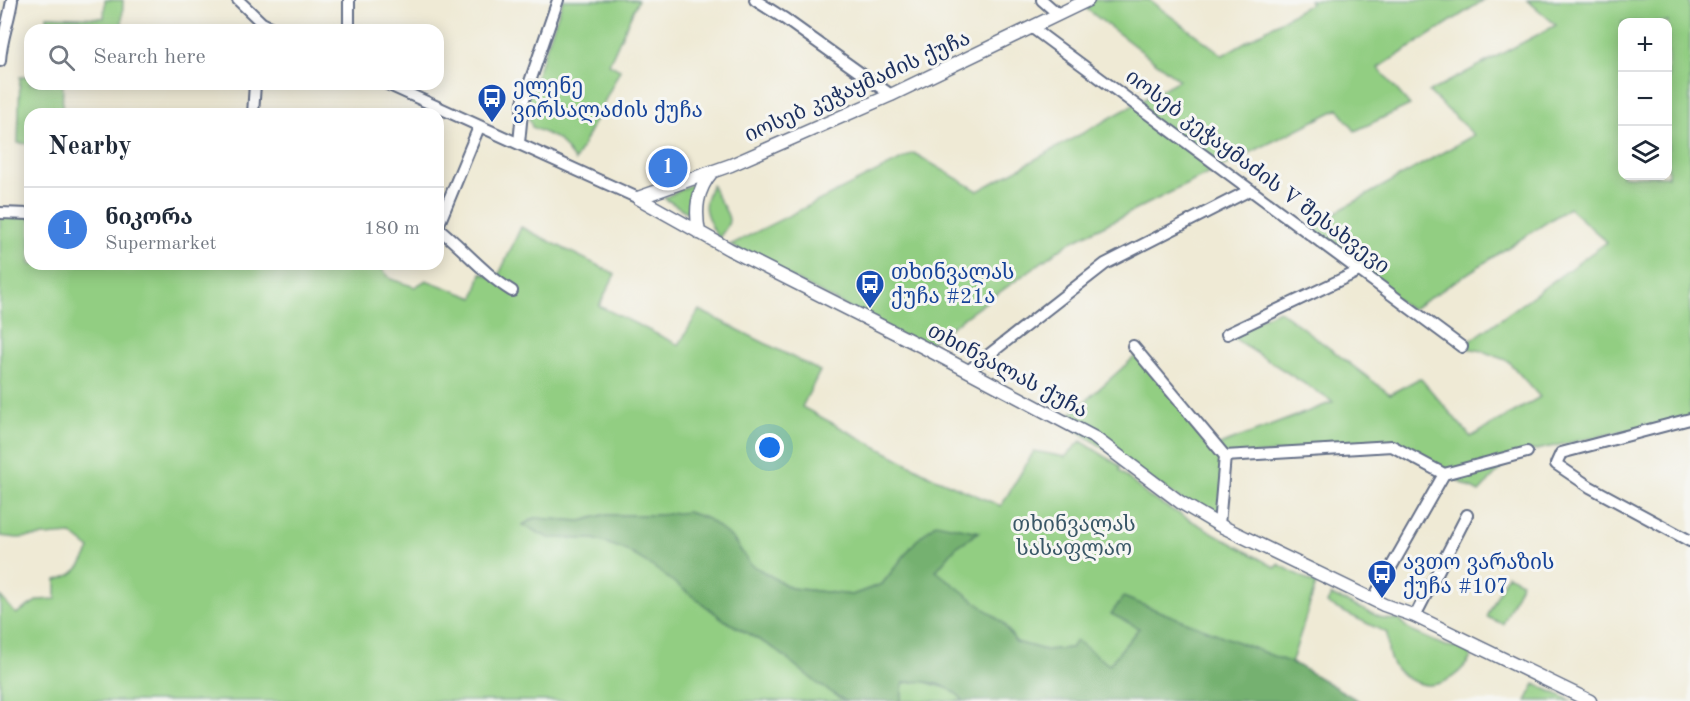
<!DOCTYPE html>
<html lang="en">
<head>
<meta charset="utf-8">
<style>
	:root { --surface:#fff; --page:#f2f2f3; --text:#1f2937; --muted:#747a83; --line:#e0e1e3; --accent:#db2777 }
	body { margin:0; font-family:"Old Standard TT","Noto Serif Georgian",serif; background:var(--page); color:var(--text) }
	.controls { position:absolute; right:18px; top:18px; display:grid; overflow:hidden; border-radius:12px; box-shadow:0 3px 15px #0003 }
	.controls button { width:54px; height:54px; display:grid; place-items:center; padding:0; border:0; border-bottom:2px solid var(--line); background:var(--surface); color:var(--text); font:30px sans-serif }
	.you { position:absolute; left:770px; top:448px; width:21px; height:21px; margin:-15px; border:4px solid #fff; border-radius:50%; background:#1a73e8; box-shadow:0 0 0 9px #1a73e833 }
	.badge { display:grid; place-items:center; width:39px; height:39px; border-radius:50%; background:var(--accent); color:#fff; font-size:20px; font-weight:700 }
	.pin { position:absolute; translate:-50% -50%; border:3px solid #fff; box-shadow:0 2px 6px #0006 }
	.list { margin:0; padding:0; list-style:none }
	h2 { display:flex; justify-content:space-between; align-items:center; height:78px; margin:0; padding:0 24px; font-size:26px }
	h2 small { font-size:20px; font-weight:400; color:var(--muted) }
	.list li { display:grid; grid-template-columns:39px 1fr auto; gap:18px; align-items:center; box-sizing:border-box; height:84px; padding:0 24px; border-top:2px solid var(--line) }
	.list b { display:block; font-size:22px; white-space:nowrap }
	.list p { margin:0; font-size:20px; white-space:nowrap; color:var(--muted) }
	.list em { font-size:20px; font-style:normal; color:var(--muted) }
	.icon { flex:none; width:33px; height:33px; fill:none; stroke:currentColor; stroke-width:2; stroke-linecap:round; stroke-linejoin:round }
	.map { position:relative; flex:none; width:1690px; height:701px; overflow:hidden }
	.search { position:absolute; background:var(--surface); box-shadow:0 3px 15px #0003; left:24px; top:24px; width:420px; height:66px; display:flex; align-items:center; gap:15px; box-sizing:border-box; padding:0 21px; border-radius:18px; color:var(--muted); font-size:22px }
	.panel { position:absolute; background:var(--surface); box-shadow:0 3px 15px #0003; left:24px; top:108px; width:420px; height:162px; border-radius:18px }
	.map>svg:first-child { display:block }
	.green { fill:#92ce82; stroke:#567e70; stroke-width:1.5; fill-rule:evenodd }
	.forest { fill:#75b170; stroke:#487067; stroke-width:1.5 }
	.lines { fill:none; stroke-linecap:round; stroke-linejoin:round }
	.minor-casing { stroke:#657088; stroke-width:14 }
	.tertiary-casing { stroke:#657088; stroke-width:15 }
	.minor { stroke:#fff; stroke-width:10 }
	.tertiary { stroke:#fff; stroke-width:12 }
	.labels { text-anchor:middle; stroke-width:6; stroke-linejoin:round; paint-order:stroke }
	.transit-label { font-size:21px; fill:#164399; stroke:#f6f6f2; text-anchor:start }
	.street-label { font-size:21px; fill:#1b2f5e; stroke:#f6f6f2 }
	.park-label { font-size:21px; fill:#395767; stroke:#f6f6f2 }
</style>
</head>
<body>
<div class="map">
<svg width="1690" height="701" viewBox="0 0 1690 701">
	<rect width="100%" height="100%" fill="#f6f6f2"/>
	<filter id="ink" filterUnits="userSpaceOnUse"><feTurbulence type="fractalNoise" baseFrequency=".0167" numOctaves="2"/><feDisplacementMap in="SourceGraphic" scale="12" xChannelSelector="R" yChannelSelector="G"/><feConvolveMatrix kernelMatrix="1 2 1 2 8 2 1 2 1" color-interpolation-filters="sRGB"/></filter>
	<filter id="wash" filterUnits="userSpaceOnUse"><feTurbulence type="fractalNoise" baseFrequency=".008" numOctaves="4" result="noise"/><feDisplacementMap in="SourceGraphic" scale="24" xChannelSelector="R" yChannelSelector="G"/><feGaussianBlur stdDeviation="1.35" result="paint"/><feColorMatrix in="noise" values="0 0 0 0 0 0 0 0 0 0 0 0 0 0 0 0 0 1.4 0 .05"/><feComposite in="paint" operator="in"/></filter>
	<g filter="url(#wash)">
		<rect width="100%" height="100%" fill="#efead5"/>
		<path class="green" d="M105,0H123L122,30H46L47,16L104,18Z
			M563,0H638L609,64L620,70L575,161L558,139L532,127L525,107Z
			M1088,0H1149L1223,55L1311,3L1309,0H1484L1378,68L1410,105L1355,131L1338,109L1067,244L923,347L730,245L914,153L978,191L1179,80L1080,4Z
			M1527,0H1690V417L1522,453L1511,458L1479,492L1392,446L1226,456L1219,525L1063,421L1139,353L1217,446L1333,402L1227,334L1279,310L1390,394L1420,378L1471,437L1540,397L1508,361L1482,351L1462,347L1607,242L1569,208L1411,310L1304,230L1474,135L1429,92L1556,25ZM1622,22H1668V176H1622Z
			M20,77H30V84H63L62,114H30V144L18,143Z
			M694,183L688,213L664,198Z
			M712,185C715,191 717,198 721,203C733,221 731,222 718,239C707,216 699,209 712,185Z
			M30,214V264H377L391,279L415,287L426,280L474,298L481,273L497,279L521,227L615,274L599,306L679,345L699,310L820,371L802,407L933,477L1001,506L1034,451L1065,457L1081,441L1120,466V471L1149,497L1276,568L1278,564L1316,584L1291,664L1123,598L1139,628L1109,665L1076,641L1071,648L1045,650L1016,642L1003,623L935,571L956,547L978,531L916,541L882,584L852,595L791,588L750,564L733,539L659,515H603L581,521L534,518L523,525L549,538L594,539L626,550L649,563L726,621L775,649L818,684L845,701H0V596L16,614L38,600L56,599V580C74,577 83,565 90,549L71,534L18,538L0,536V215Z
			M1507,575L1522,582L1503,624L1487,617Z
			M1331,595L1384,619L1399,620L1411,631L1445,646L1464,648L1468,651L1471,658C1457,678 1435,693 1411,680C1404,676 1397,672 1393,665C1387,656 1388,644 1387,633L1327,604Z
			M921,681L954,690L964,701H901L903,683Z
			M1535,684L1572,701H1526Z"/>
		<path class="forest" d="M688,512L708,519L733,539L750,564L791,588L852,595L882,584L916,541L936,523L979,532L956,547L936,571L1003,623L1016,642L1045,650L1071,648L1076,640L1109,665L1139,628L1111,614L1123,597L1299,666L1359,701H964C948,684 926,679 903,683L901,701H845L818,684L775,649L726,621L649,564L626,550L594,539L549,538L523,525L534,518L581,521L603,515H659Z"/>
	</g>
	<g filter="url(#ink)">
		<g class="lines">
			<g class="minor-casing">
				<path id="minor" d="M238,0L262,23L276,30
					M755,0L785,19L891,95
					M1042,0L1058,14
					M1031,27L1462,347
					M349,30V0
					M0,61C1,40 9,21 12,0
					M387,84L638,198
					M253,114L255,84
					M519,143L523,102L558,0
					M0,213L30,214
					M438,226L479,127
					M438,228C463,248 484,274 512,291
					M1227,334L1359,271
					M1133,346L1225,456L1219,525
					M968,371L1105,264L1250,190
					M1690,419L1561,453L1556,464L1590,487L1690,541
					M1225,456L1392,446L1444,474
					M1373,599L1444,474L1527,452
					M1415,616L1467,515"/>
			</g>
			<g class="tertiary-casing">
				<path id="tertiary" d="M638,198L729,249L923,347L1095,438L1180,502L1219,525L1384,605L1415,616L1590,701
					M638,198L731,165L891,95L1088,0
					M699,233C695,210 696,191 712,172"/>
			</g>
			<use href="#minor" class="minor"/>
			<use href="#tertiary" class="tertiary"/>
		</g>
	</g>
	<defs>
		<g id="bus-pin" transform="scale(1.5)"><path d="M0 17L-7.5 6A9.5 9.5 0 1 1 7.5 6Z" fill="#1a4fb4" stroke="#f6f6f2"/><path d="M-5-6H5V4H4V6H2V4H-2V6H-4V4H-5ZM-3.5-4V0h7V-4ZM-3.5 1.2v1.5H-2V1.2ZM2 1.2v1.5H3.5V1.2Z" fill="#fff"/></g>
	</defs>
	<g fill-rule="evenodd">
		<use href="#bus-pin" x="492" y="98"/>
		<use href="#bus-pin" x="870" y="284"/>
		<use href="#bus-pin" x="1382" y="574"/>
	</g>
	<g class="labels">
		<g class="transit-label">
			<text x="513" y="93">ელენე<tspan x="513" dy="24">ვირსალაძის ქუჩა</tspan></text>
			<text x="891" y="279">თხინვალას<tspan x="891" dy="24">ქუჩა #21ა</tspan></text>
			<text x="1403" y="569">ავთო ვარაზის<tspan x="1403" dy="24">ქუჩა #107</tspan></text>
		</g>
		<g class="street-label">
			<text transform="translate(857 86) rotate(-24)" y="7">იოსებ კეჭაყმაძის ქუჩა</text>
			<text transform="translate(1258 171) rotate(37)" y="7">იოსებ კეჭაყმაძის V შესახვევი</text>
			<text transform="translate(1008 370) rotate(28)" y="7">თხინვალას ქუჩა</text>
		</g>
		<g class="park-label">
			<text x="1074" y="531">თხინვალას<tspan x="1074" dy="24">სასაფლაო</tspan></text>
		</g>
	</g>
</svg>
<div class="controls">
<button>+</button>
<button>−</button>
<button><svg class="icon" aria-label="layers" viewBox="0 0 24 24"><path d="M12 4l9 5-9 5-9-5zM3 14l9 5 9-5"/></svg></button>
</div>
<div class="you"></div>
<div class="pin badge" style="left:668px;top:168px;background:#3f7fe0">1</div>
<div class="search"><svg class="icon" aria-label="search" viewBox="0 0 24 24"><circle cx="10" cy="10" r="6"/><path d="M15 15l6 6"/></svg>Search here</div>
<section class="panel">
<h2>Nearby<small></small></h2>
<ul class="list">
<li><span class="badge" style="background:#3f7fe0">1</span><div><b>ნიკორა</b><p>Supermarket</p></div><em>180 m</em></li>
</ul>
</section>
</div>
</body>
</html>
